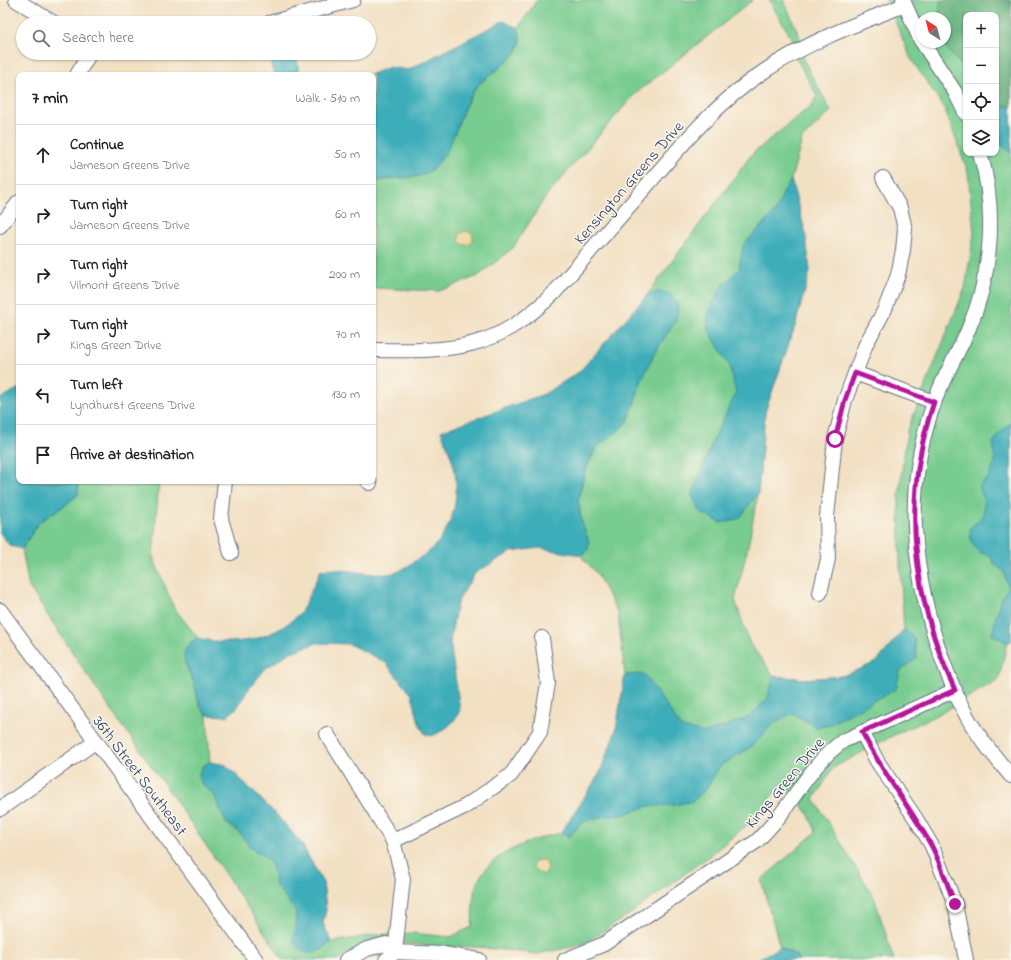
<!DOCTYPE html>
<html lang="en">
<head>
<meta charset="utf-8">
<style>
	:root { --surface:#fff; --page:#f2f2f2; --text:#202124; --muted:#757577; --line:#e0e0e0 }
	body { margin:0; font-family:"Indie Flower",sans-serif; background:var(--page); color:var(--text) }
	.controls { position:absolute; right:12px; top:12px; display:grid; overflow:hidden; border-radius:8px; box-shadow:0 1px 3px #0004 }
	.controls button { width:36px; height:36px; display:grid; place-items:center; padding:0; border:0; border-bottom:1px solid var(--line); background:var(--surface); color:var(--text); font:20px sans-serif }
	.compass { position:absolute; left:915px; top:12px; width:36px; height:36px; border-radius:50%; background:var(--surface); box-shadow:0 1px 3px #0004; rotate:324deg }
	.stop { position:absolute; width:12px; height:12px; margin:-9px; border:3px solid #b5179e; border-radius:50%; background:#fff }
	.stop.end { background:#b5179e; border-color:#fff; box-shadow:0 1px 4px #0008 }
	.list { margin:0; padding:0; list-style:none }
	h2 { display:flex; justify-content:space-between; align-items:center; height:52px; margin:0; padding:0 16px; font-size:17px }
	h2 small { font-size:13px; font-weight:400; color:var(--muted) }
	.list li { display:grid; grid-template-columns:26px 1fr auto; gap:12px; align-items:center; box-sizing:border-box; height:60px; padding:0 16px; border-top:1px solid var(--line) }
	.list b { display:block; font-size:15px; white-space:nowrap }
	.list p { margin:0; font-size:13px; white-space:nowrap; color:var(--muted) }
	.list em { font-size:13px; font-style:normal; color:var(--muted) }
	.icon { flex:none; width:22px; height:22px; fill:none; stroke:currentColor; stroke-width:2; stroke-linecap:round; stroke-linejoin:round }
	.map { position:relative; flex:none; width:1011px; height:960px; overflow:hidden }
	.search { position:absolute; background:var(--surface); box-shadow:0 1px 3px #0004; left:16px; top:16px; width:360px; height:44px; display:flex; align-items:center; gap:10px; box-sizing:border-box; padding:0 14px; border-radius:22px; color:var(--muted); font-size:15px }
	.panel { position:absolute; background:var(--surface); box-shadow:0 1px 3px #0004; left:16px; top:72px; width:360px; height:412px; border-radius:8px }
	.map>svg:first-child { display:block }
	.green { fill:#78cc8f; stroke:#4a7e76; fill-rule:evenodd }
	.forest { fill:#62b07a; stroke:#3e706c }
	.sand { fill:#eeda9e; stroke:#84847e }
	.water { fill:#3cadb9; stroke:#2c6e8c }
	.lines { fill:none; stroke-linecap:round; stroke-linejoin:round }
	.minor-casing { stroke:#666d81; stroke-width:16 }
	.minor { stroke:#fff; stroke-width:14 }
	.route { stroke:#b5179e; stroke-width:5 }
	.labels { text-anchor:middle; stroke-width:3; stroke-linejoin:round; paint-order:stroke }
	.street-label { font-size:16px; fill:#1b2f5e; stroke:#fbf7ec }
</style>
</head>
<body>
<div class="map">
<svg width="1011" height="960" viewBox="0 0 1011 960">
	<rect width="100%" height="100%" fill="#fbf7ec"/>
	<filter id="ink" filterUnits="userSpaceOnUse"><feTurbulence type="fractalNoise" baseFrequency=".025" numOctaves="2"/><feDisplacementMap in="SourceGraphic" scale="8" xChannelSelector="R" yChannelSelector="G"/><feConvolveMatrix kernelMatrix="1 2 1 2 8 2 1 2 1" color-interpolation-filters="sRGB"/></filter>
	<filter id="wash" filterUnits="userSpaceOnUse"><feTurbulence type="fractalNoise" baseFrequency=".012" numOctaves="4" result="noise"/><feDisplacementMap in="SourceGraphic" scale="16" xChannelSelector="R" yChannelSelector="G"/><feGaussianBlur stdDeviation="0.9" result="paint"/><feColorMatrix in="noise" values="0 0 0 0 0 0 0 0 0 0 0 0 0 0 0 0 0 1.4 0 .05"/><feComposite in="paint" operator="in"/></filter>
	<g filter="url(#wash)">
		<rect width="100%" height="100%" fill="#f2e0c3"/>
		<path class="green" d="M537,0H753L635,94L547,195L513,248L478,276L439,291L373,288V182L426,174L452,139L464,108L477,86L515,55L521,41L518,28Z
			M769,0H784L801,40L804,61L831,111L802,139L791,180L805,231L810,271L796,323L765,412L758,493L748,546L735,600L750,644L774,676L805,679L843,676L877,662L904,629L900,566L899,496L907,431L965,288L974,234L968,172L944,107L911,59L886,0H1011V641L1007,643L999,679L943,712L892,736L833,768L814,799L874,897L894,960H798L797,956L780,947L761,880L816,832L808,813L782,783L753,820L713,853L633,912L582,945L537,954L477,947L428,946L391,941L357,949L338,960H283L176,801L98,691L29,587L22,549L39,522L68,503L78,495V481H159L153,557L174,608L198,638L191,642L184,662L194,683L200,707L207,715L210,762L226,765L274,812L301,843L323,883L326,910L323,923L331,942L374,935L412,933L450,937L472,927C473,916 472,904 474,893C481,855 529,840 561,833L600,773L616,730L625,675L618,614L597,574L580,555L588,550L589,542L582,523L578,501L584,474L596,447L617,432L628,421L632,411L642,379L654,354L660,291L647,295L752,154L812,105L817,96L797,60L793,41ZM966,15H996V153H966ZM921,18H945V42H921Z"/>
		<path class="forest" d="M941,0H1011V107L996,103V15H966V71L941,42H945V18H938Z"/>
		<path class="sand" d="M459 238a7 7 0 1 1 14 0a7 7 0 1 1-14 0Z
			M545,860L548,868L546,873L544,875L534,869L533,865L535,861Z"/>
		<path class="water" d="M503,21L518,28C519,32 521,36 520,40C520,59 488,73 477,86C456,112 457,153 427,173C418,180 386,176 373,182V75H368L390,67L408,70Z
			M270,53H296L300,75H274L269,58Z
			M996,103L1011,107V153L997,141Z
			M791,180L805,231L810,271L796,323L765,412L758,493L740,518L721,523L700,512L692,495L713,441L736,393L729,365L708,329L707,316L722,286L739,269L743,245L776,211L784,191Z
			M661,291L670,294L676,300L678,309L676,320L654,354L642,379L628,421L617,432L596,447L584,474L578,501L582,523L589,542L588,550L580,555L539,548L511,552L475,573L457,603L450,641L460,710C454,724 445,730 432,736L425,734L419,723L412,695L385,662L349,644L317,643L291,652L266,668L248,690L237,708L227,716L207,715C198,705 198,696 194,683C187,664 174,652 198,638C233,647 272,641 299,614C306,607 315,580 321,570C344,566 369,578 394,573C402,571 411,563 418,559C449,541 460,506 455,472C453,458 446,444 441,431L544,394L579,372L647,295Z
			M19,388V481H78V494L68,503L39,522L22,549L10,546L0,533V399Z
			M1011,422V641L1007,643L992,634L1000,601L1008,588L1004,571L995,565L991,557C975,551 970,547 970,528L984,515V501L979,486L989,476L995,463L993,443L999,434Z
			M904,629L914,638L917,658L900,671L896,689L829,725L817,728L793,713L774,723L751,747L720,766L706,789L693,801L674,805L648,806L619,816H604L581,823L569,837L561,833L600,773L616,730L625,675L644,674L682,728L706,733L749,717L768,698L773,676L805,679L843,676L877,662Z
			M210,762L226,765L274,812L301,843L323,883L326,910L323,923L331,942C316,955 306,960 293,940L296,926V912L275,885L272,865L263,855L255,852L249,846L238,831L226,823L214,795L202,784L198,776L202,766Z
			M780,947L797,956L798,960H756Z"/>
	</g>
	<g filter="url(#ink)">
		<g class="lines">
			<g class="minor-casing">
				<path id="minor" d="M16,0L54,23
					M903,0L921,41
					M269,23L353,0
					M922,42L955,92L966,114
					M77,75L90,53
					M980,153C997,210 992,274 969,328C958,354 943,377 934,403C905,484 911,560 936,641C945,668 955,696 969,720C981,741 996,758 1011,776
					M0,226L19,202
					M373,350C454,351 493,352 554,293C586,256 617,220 649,183C684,142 718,102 763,72C807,42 856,24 905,5
					M855,373L934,402
					M225,481L221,519L231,553
					M367,481L370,483
					M820,593L828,559L827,517L835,439L845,400L866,344L885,309L898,275L903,250L905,229L900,208L883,178
					M0,610L256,960
					M862,732L877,761L916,819L932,846L955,904L966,960
					M327,734L393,841L403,879L395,952
					M0,809L95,742
					M393,841L466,806L511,775L540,732L548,683L542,638
					M346,960L367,949L386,944L395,952L443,954L479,960
					M386,960L395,952
					M565,960L604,944L757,841C764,834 771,826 778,818C799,791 815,761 843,741L955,690"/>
			</g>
			<use href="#minor" class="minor"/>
		</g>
	</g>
	<g class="lines" filter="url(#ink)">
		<path class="route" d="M835,439L845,400L855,373L934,402C901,498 912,598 955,690L862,732C882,772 909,806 931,845C941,863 947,885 955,904"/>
	</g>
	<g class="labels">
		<g class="street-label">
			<text transform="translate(628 182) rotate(-49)" y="6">Kensington Greens Drive</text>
			<text transform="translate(141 775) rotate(53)" y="6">36th Street Southeast</text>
			<text transform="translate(784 782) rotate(-50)" y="6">Kings Green Drive</text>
		</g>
	</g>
</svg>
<div class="controls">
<button>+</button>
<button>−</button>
<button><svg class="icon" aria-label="locate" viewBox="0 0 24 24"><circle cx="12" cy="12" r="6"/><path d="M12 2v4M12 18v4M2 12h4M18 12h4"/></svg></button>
<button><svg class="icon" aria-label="layers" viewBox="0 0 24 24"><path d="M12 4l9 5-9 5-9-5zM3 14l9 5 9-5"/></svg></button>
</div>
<svg class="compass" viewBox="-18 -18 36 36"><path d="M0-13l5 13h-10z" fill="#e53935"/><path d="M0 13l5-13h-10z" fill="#757577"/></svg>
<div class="stop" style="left:835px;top:439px"></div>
<div class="stop end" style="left:955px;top:904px"></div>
<div class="search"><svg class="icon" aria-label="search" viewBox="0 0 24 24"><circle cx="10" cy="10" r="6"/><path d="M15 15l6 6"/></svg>Search here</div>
<section class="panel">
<h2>7 min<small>Walk · 510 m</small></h2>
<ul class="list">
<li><svg class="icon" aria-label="ahead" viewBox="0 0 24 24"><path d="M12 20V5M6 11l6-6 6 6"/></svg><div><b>Continue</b><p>Jameson Greens Drive</p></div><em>50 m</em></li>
<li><svg class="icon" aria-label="right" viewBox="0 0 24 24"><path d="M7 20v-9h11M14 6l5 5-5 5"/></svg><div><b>Turn right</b><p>Jameson Greens Drive</p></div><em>60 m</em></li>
<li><svg class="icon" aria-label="right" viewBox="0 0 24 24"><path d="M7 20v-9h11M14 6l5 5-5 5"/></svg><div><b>Turn right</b><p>Vilmont Greens Drive</p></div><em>200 m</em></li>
<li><svg class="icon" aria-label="right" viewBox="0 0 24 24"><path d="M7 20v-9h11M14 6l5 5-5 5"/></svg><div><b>Turn right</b><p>Kings Green Drive</p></div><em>70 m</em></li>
<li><svg class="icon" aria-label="left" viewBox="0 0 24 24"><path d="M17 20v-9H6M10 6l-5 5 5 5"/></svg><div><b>Turn left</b><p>Lyndhurst Greens Drive</p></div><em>130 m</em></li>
<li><svg class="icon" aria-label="arrive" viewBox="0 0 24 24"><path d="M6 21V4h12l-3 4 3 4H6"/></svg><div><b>Arrive at destination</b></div></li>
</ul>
</section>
</div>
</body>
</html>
